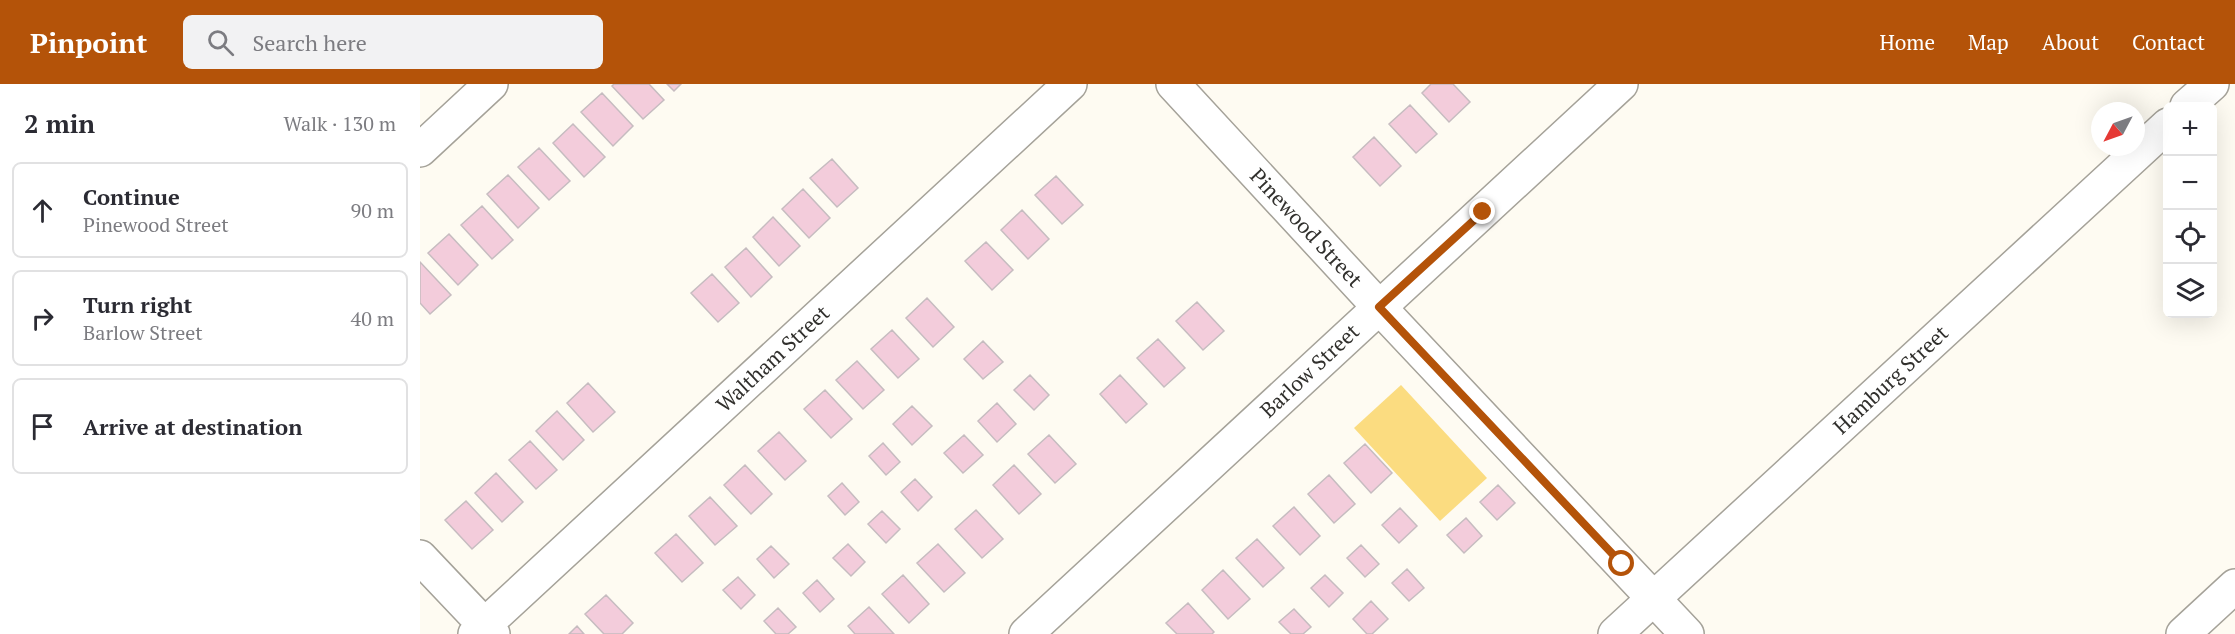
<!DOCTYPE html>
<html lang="en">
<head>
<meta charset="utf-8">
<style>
	:root { --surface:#fff; --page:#f2f2f3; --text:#2b2b33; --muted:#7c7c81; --line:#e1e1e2; --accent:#b45309 }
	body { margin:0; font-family:"PT Serif",serif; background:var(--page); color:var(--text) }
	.controls { position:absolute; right:18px; top:18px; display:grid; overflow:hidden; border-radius:9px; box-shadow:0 6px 24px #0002 }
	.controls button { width:54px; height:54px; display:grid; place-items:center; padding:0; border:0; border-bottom:2px solid var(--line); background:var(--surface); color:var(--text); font:30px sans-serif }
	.compass { position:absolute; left:1671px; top:18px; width:54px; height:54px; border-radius:50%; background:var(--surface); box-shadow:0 6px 24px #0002; rotate:229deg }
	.stop { position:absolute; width:18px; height:18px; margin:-14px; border:4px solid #b45309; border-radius:50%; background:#fff }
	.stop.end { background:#b45309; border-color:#fff; box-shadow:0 2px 6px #0008 }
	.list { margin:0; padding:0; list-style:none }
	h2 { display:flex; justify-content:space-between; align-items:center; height:78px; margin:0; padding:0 24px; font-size:26px }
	h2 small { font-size:20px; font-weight:400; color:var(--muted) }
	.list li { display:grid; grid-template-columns:39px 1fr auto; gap:18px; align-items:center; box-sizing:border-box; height:96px; margin:0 12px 12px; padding:0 12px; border:2px solid var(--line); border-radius:9px }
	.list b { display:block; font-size:22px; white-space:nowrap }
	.list p { margin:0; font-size:20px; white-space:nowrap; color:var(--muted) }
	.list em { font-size:20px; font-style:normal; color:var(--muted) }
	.icon { flex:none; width:33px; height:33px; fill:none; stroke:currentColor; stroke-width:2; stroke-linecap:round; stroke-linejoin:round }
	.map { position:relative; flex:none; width:1815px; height:550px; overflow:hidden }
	header { display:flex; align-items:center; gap:36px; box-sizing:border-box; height:84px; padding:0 30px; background:var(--accent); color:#fff }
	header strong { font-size:28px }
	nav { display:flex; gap:33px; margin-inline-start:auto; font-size:21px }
	.search { width:420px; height:54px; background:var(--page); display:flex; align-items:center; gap:15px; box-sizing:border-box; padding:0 21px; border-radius:9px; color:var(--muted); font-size:22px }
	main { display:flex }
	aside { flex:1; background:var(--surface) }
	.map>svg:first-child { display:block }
	.green { fill:#fbdc80 }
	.building { fill:#f3ccdb; stroke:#c6bcc0; stroke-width:1.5 }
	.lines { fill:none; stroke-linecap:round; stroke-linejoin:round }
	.minor-casing { stroke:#a5a299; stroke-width:36 }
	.minor { stroke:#fff; stroke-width:33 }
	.route { stroke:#b45309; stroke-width:8 }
	.labels { text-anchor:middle; stroke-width:4.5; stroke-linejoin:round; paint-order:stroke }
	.street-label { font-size:21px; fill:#31302d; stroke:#fff }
</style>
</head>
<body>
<header>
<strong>Pinpoint</strong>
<div class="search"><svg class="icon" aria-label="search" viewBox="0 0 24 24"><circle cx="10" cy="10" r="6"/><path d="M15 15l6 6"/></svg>Search here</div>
<nav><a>Home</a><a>Map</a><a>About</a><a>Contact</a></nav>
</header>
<main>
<aside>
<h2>2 min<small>Walk · 130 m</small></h2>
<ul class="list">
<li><svg class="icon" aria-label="ahead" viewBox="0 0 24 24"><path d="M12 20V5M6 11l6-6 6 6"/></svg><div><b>Continue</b><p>Pinewood Street</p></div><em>90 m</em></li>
<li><svg class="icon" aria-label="right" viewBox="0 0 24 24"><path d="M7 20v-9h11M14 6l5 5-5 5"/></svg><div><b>Turn right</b><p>Barlow Street</p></div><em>40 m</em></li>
<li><svg class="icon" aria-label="arrive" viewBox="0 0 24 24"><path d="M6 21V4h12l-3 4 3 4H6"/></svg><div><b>Arrive at destination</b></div></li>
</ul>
</aside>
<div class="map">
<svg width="1815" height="550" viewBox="0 0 1815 550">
	<rect width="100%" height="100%" fill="#fefbf2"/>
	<path class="green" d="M981,301L1067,394L1020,437L934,344Z"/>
	<path class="building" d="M194,0H229L244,16L223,35L192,2Z
		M247,0H261L254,7Z
		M1011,0H1033L1050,18L1029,38L1002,9Z
		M182,9L213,42L193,62L161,28Z
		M990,21L1017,50L996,69L969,40Z
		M153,40L185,73L164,93L133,59Z
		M954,53L981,82L960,102L933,73Z
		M119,64L150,97L129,116L98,83Z
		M412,75L438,104L417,123L390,94Z
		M88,91L119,124L98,144L67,110Z
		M636,92L663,121L642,140L615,111Z
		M383,105L410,134L389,154L362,125Z
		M62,122L93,156L72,175L41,141Z
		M602,126L629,155L608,175L581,146Z
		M353,133L380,162L359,182L333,153Z
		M29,150L58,181L38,201L8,169Z
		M566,158L593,186L572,206L545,177Z
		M326,164L352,193L331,213L305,183Z
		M0,178L31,211L10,230L0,219Z
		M292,190L319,219L298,238L271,209Z
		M507,214L534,243L513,263L486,234Z
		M777,218L804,247L783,266L756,237Z
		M472,246L499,275L478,294L451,265Z
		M738,255L765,284L744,303L717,274Z
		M563,257L583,278L563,295L544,275Z
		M437,277L464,306L443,325L416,296Z
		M610,291L629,311L614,326L594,306Z
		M700,291L727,320L706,339L680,310Z
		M168,299L195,328L173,348L147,319Z
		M405,306L432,335L411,354L384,325Z
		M577,319L596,340L577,358L558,337Z
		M492,322L512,342L492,361L473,340Z
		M137,327L164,356L143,376L116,347Z
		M359,348L386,377L365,396L338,367Z
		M544,351L563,371L543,389L524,369Z
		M629,351L656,380L635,399L608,370Z
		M110,357L137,386L116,405L89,376Z
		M463,359L480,378L466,391L449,372Z
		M945,360L972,389L951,409L924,379Z
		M325,381L352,410L331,430L304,401Z
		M594,381L621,410L599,430L573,401Z
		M76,389L103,418L82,438L55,409Z
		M909,391L935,420L914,439L888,410Z
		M495,395L512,413L498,427L481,408Z
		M422,399L439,418L425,431L408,412Z
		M1078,401L1095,419L1077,436L1060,418Z
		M290,413L317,442L295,461L269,432Z
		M46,417L73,446L52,465L25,436Z
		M874,423L900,452L880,471L853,442Z
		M980,424L997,442L979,459L962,441Z
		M556,426L583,455L562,474L535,445Z
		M462,427L480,445L466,459L448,440Z
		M1046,434L1062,452L1044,469L1027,451Z
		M256,450L283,479L262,498L235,469Z
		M837,455L864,484L843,503L816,474Z
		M428,460L445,478L431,492L413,474Z
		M518,460L545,489L524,508L497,479Z
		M941,461L959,480L945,493L927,474Z
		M351,462L369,480L354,494L337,475Z
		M987,485L1004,504L989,517L972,499Z
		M803,486L830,515L808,535L782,506Z
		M483,491L509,520L489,539L462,510Z
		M905,491L923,509L909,523L891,504Z
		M318,493L335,511L321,525L303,506Z
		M397,496L414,515L400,528L383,509Z
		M186,511L213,539L202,550H184L165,530Z
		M951,517L968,535L952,550H947L933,535Z
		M768,519L794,548L792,550H757L746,539Z
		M449,523L474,550H435L428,542Z
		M358,524L376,543L368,550H356L344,537Z
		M874,525L891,543L883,550H871L859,538Z
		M157,542L164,550H149Z"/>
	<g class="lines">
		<g class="minor-casing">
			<path id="minor" d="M753,0L959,223L1267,550
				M1767,22L1792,0
				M0,66L71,0
				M0,473L73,550
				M55,550L650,0
				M606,550L1201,0
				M1195,550L1748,41
				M1763,550L1815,502"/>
		</g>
		<use href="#minor" class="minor"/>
	</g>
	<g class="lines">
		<path class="route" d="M1063,128L959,223L1202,480"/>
	</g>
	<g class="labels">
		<g class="street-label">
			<text transform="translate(886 144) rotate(47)" y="7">Pinewood Street</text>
			<text transform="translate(353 275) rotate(-43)" y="7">Waltham Street</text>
			<text transform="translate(890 287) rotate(-43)" y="7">Barlow Street</text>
			<text transform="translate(1471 296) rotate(-43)" y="7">Hamburg Street</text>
		</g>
	</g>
</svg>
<div class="controls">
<button>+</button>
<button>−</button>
<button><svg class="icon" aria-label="locate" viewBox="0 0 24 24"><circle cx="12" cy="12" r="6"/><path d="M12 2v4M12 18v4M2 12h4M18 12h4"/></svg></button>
<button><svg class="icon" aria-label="layers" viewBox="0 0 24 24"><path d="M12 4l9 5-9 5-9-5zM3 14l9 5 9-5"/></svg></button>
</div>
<svg class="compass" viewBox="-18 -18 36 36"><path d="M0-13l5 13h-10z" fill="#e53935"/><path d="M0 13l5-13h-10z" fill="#7c7c81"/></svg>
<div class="stop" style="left:1202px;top:480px"></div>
<div class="stop end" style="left:1063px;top:128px"></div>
</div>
</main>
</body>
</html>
